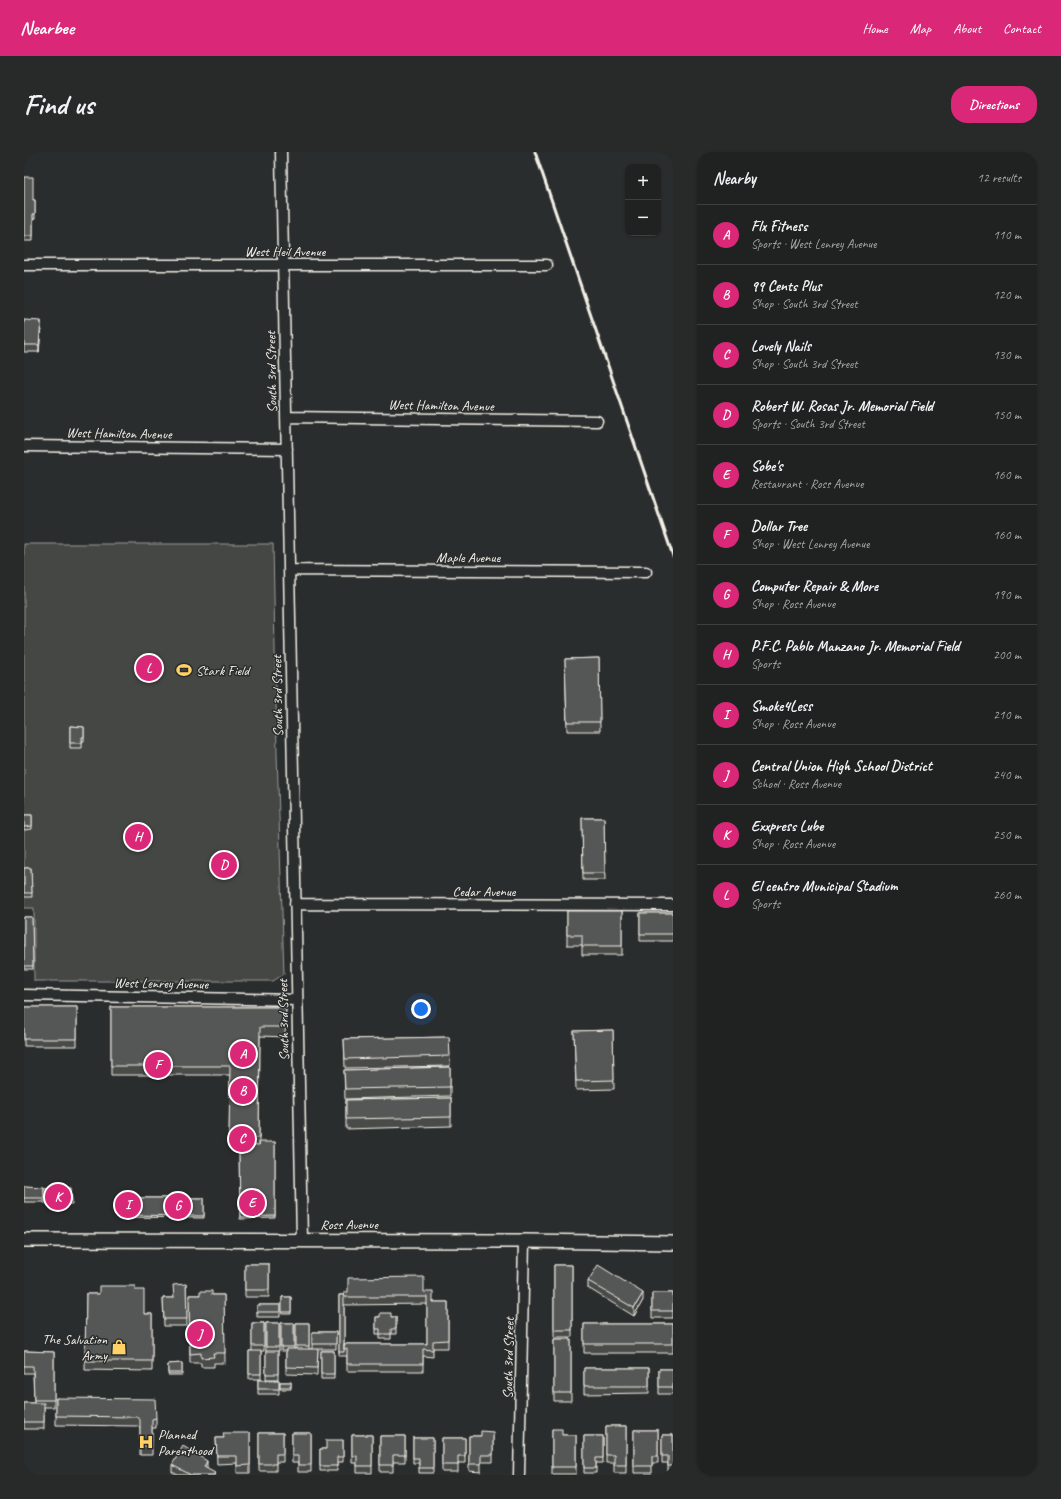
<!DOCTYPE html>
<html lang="en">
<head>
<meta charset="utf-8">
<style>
	:root { --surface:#202222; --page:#282a2a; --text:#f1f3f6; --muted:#a2a4a5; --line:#3d3f40; --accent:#db2777 }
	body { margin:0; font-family:Caveat,sans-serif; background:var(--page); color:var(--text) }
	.controls { position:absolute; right:12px; top:12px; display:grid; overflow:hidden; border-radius:8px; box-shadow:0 1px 3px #0004 }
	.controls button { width:36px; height:36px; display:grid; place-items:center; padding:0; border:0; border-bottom:1px solid var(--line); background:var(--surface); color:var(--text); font:20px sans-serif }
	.you { position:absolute; left:397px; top:857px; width:14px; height:14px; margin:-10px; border:3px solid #fff; border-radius:50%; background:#1a73e8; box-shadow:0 0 0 6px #1a73e833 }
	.badge { display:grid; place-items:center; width:26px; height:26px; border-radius:50%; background:var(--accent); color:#fff; font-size:13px; font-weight:700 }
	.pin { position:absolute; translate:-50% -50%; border:2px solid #fff; box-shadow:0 1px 4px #0006 }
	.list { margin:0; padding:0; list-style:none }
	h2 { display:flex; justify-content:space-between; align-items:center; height:52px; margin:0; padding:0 16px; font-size:17px }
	h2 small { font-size:13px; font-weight:400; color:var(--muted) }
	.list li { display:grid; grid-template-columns:26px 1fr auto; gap:12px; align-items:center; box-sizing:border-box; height:60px; padding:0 16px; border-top:1px solid var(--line) }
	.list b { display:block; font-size:15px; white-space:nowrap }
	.list p { margin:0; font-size:13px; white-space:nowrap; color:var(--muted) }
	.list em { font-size:13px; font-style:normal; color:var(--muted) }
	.map { position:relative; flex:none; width:649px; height:1323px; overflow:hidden; border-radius:16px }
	header { display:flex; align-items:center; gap:24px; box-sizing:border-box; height:56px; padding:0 20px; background:var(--accent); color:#fff }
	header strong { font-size:19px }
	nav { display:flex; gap:22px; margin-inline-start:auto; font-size:14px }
	.intro { display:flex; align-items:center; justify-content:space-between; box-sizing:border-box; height:96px; padding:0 24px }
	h1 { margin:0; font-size:28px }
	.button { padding:10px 18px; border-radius:16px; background:var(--accent); color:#fff; font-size:14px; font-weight:700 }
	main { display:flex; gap:24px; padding:0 24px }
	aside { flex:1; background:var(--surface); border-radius:16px; box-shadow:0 1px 3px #0004 }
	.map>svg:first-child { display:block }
	.green { fill:#444645; stroke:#9c9c96 }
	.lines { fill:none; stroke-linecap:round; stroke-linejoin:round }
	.street-casing { stroke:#f4f1e8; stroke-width:13 }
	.secondary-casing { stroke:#f4f1e8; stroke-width:16 }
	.street { stroke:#2a2d2e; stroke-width:10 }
	.secondary { stroke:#2a2d2e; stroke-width:13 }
	.rail { stroke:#f4f1e8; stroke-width:3 }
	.wall { fill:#494b4a; stroke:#f4f1e8; fill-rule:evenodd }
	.shaded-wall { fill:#3c3d3c; stroke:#f4f1e8 }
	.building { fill:#555756; stroke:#f4f1e8 }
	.labels { text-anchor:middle; stroke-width:3; stroke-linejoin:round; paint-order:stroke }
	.street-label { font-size:14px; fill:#f4f1e8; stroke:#2a2d2e }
	.poi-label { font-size:14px; fill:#f4f1e8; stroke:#2a2d2e; text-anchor:start }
</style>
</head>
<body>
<header>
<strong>Nearbee</strong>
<nav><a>Home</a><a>Map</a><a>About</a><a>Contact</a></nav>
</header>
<div class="intro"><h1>Find us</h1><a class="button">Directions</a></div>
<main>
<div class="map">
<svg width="649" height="1323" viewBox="0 0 649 1323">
	<rect width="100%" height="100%" fill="#2a2d2e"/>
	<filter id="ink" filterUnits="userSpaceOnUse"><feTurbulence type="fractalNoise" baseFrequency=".025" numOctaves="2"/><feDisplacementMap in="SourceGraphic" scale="8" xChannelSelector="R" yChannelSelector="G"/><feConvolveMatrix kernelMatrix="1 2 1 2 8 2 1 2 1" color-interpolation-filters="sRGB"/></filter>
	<g filter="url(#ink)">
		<path class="green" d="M0,392H249L253,601L260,822L249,829H10V756H0Z"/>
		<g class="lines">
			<g class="street-casing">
				<path id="street" d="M257,0L278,1088
					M0,113H523
					M262,265L573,269
					M0,294L263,297
					M265,418L622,420
					M271,752L649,753
					M0,843L273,848
					M495,1323L500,1089"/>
			</g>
			<g class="secondary-casing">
				<path id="secondary" d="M0,1088L500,1089L649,1091"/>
			</g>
			<use href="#street" class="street"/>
			<use href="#secondary" class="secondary"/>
			<path class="rail" d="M511,0L649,404"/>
		</g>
		<path class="wall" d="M0,25L9,48H11V67H9V89H0Z
			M0,168L17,176L15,200H0Z
			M575,506L576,579H543L541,507Z
			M46,574L60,575V589H58V596H46Z
			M0,663H8V677L0,678Z
			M558,666H580L581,728H559Z
			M0,716H7L8,745H0Z
			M543,759H598V803H558V793H543Z
			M616,761H649V789H616Z
			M0,765H8L9,817H0Z
			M0,855H53V894H0Z
			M87,855H262L261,885L236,884L235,993L251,990V1066L216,1067L215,995H205L206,923H87Z
			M589,878L590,937L552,938L550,879Z
			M425,885L426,914L321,916L320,887Z
			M426,915V944L321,947L320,918Z
			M427,946V974L322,977V948Z
			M0,1034L20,1036H47L48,1052L20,1051V1050H0Z
			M98,1046H180V1066L99,1065Z
			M221,1112H245V1145H221Z
			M530,1113H548V1185H530Z
			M564,1129L619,1148L610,1164L564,1136Z
			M162,1132L163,1174H140L139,1146H150Z
			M111,1138L120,1162H128V1219L61,1218L62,1142H75Z
			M400,1140L409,1150H424V1196H409V1205L399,1204V1219H323V1204H315V1143ZM403,1152V1192H320V1153Z
			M628,1141H649V1166H628Z
			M165,1143H200L201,1211H190V1215H177V1211H166Z
			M258,1145H267V1162H258Z
			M233,1153H256V1165H233Z
			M352,1165H372V1182H367V1187H356V1182H352Z
			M228,1171H240V1199H237V1227H225V1199H228Z
			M242,1171H255V1199H254V1227H242Z
			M257,1171H270V1197H272V1171H285V1197H288V1180H312V1197H294L293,1223L262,1222V1199H257Z
			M560,1172H649V1201H560Z
			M530,1187H547V1249H530Z
			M0,1199L30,1200V1255H20V1277H0V1251H10L9,1221H0Z
			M297,1199H310V1227H297Z
			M158,1211V1223H144V1212Z
			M560,1216H625V1241L560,1242Z
			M635,1217H649V1242H635Z
			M234,1228H255V1242H234Z
			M256,1230H267V1237H256Z
			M32,1246L132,1266V1276H128V1303H116V1277L114,1274L32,1273Z
			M582,1274H602V1321H590V1311H582Z
			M528,1277L538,1283H552V1322H528Z
			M610,1278H634V1311H628V1321H610Z
			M469,1280V1310H457V1320L445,1319V1284H457Z
			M226,1281V1321H213V1311L193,1312L192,1286H199Z
			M235,1281H259V1310H252V1319H235Z
			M268,1281H287V1320H274V1311H268Z
			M328,1283H348V1321H333V1311H328Z
			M638,1283H649V1321H644V1311H638Z
			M356,1284H381V1310H369V1320H356Z
			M560,1284H579V1311H572V1321H560Z
			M389,1286H409V1321H395V1311H389Z
			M418,1286H441V1311H434V1320H418Z
			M319,1288V1310H313V1319H296V1297H302Z
			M148,1313L183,1316V1317L191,1323H154L148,1320Z"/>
		<path class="shaded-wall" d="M17,169V176L15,200V193Z
			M619,1141V1148L610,1164V1156Z
			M183,1309V1316L180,1322V1315Z"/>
		<path class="building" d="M0,25H9V48H11V62H9V84H0Z
			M0,168L17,169L15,193H0Z
			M575,506L576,570H543L541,507Z
			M46,574L60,575V585H58V591H46Z
			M0,663H8V674L0,675Z
			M558,666H580L581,721H559Z
			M0,716H7L8,741H0Z
			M543,759H598V794H558V783H543Z
			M616,761H649V782H616Z
			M0,765H8L9,814H0Z
			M0,855H53V887H0Z
			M87,855H262L261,875H236L235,986L205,985L206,914H87Z
			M589,878L590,928L552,929L550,879Z
			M425,885L426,904L321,907L320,887Z
			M426,915V935L321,937L320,918Z
			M427,946V965L322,967V948Z
			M236,990H251V1064L216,1065L215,992L235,993Z
			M0,1034L20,1035V1046H0Z
			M20,1036H47L48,1049H20Z
			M98,1046H180V1064L99,1063Z
			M221,1112H245V1138H221Z
			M530,1113H548V1178H530Z
			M574,1113L619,1141L610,1156L564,1129Z
			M400,1125V1140H409V1150H424V1188L409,1189V1198L399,1197V1212H323V1197H320V1192H403V1145H320V1140H324V1126Z
			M162,1132L163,1167H140L139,1146H150L149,1133Z
			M75,1134H111V1138H120V1162H128V1209H61L62,1142H75Z
			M176,1139H188V1143H200L201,1201H189L190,1205L177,1206V1201L166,1202L165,1143H176Z
			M628,1141H649V1159H628Z
			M315,1143H320V1200H315Z
			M258,1145H267V1160H258Z
			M233,1153H256V1160H233Z
			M356,1161H367V1165H372V1177H367V1182H356V1177H352V1165H356Z
			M228,1171H240V1194H228Z
			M242,1171H255V1195H242Z
			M257,1171H270V1195H257Z
			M272,1171H285V1194H272Z
			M560,1172H649V1192H560Z
			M288,1180H312V1192H288Z
			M530,1187H547V1241H530Z
			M262,1197H294L293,1216L262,1215Z
			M0,1199L30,1200V1248H10L9,1214H0Z
			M225,1199H237V1222H225Z
			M242,1199H254V1222H242Z
			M297,1199H310V1222H297Z
			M158,1211V1221H144V1212Z
			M560,1216H625V1234H560Z
			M635,1217H649V1235H635Z
			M234,1228H255V1237H234Z
			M256,1230H267V1235H256Z
			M32,1246L131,1247L132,1266L128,1267V1294H116V1268L114,1265L32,1264Z
			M0,1251H20V1270H0Z
			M582,1274H602V1313H590V1303H582Z
			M528,1277H538V1283H552V1315H528Z
			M610,1278H634V1304H628V1314H610Z
			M457,1279L469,1280V1303H457V1312H445V1284H457Z
			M199,1281H226V1313L213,1314V1304H193L192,1286H200Z
			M235,1281H259V1302H252V1312H235Z
			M268,1281H287V1313H274V1304H268Z
			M328,1283H348V1314H333V1304H328Z
			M638,1283H649V1314H644V1304H638Z
			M356,1284H381V1303H369V1313H356Z
			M560,1284H579V1306H572V1316H560Z
			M389,1286H409V1316H395V1306H389Z
			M418,1286H441V1304H434V1313H418Z
			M302,1288H319V1305H313V1314H296V1297H302Z
			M159,1294L183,1309L180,1315L191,1321L189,1323H167L148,1313Z"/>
	</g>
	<defs>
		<g id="stadium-bare" transform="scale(1.2)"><path d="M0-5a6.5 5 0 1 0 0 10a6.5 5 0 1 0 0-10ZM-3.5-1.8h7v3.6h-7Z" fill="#ffd166" stroke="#2a2d2e" stroke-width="2.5" paint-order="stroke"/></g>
		<g id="shop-bare" transform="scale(1.2)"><path d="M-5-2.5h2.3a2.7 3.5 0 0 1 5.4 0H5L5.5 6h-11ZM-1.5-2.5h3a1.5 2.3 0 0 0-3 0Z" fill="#ffd166" stroke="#2a2d2e" stroke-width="2.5" paint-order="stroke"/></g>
		<g id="hospital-bare" transform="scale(1.2)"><path d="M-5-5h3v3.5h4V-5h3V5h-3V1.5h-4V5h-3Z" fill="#ffd166" stroke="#2a2d2e" stroke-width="2.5" paint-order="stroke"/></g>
	</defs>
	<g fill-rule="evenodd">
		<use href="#stadium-bare" x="160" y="518"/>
		<use href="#shop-bare" x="95" y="1195"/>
		<use href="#hospital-bare" x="122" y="1290"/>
	</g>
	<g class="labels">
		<g class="street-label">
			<text x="261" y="104">West Heil Avenue</text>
			<text transform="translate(247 220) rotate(-91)" y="5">South 3rd Street</text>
			<text transform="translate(417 253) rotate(1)" y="5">West Hamilton Avenue</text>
			<text transform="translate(95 281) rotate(1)" y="5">West Hamilton Avenue</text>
			<text x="444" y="410">Maple Avenue</text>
			<text transform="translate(253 544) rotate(-91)" y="5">South 3rd Street</text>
			<text x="460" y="744">Cedar Avenue</text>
			<text transform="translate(137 831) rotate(1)" y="5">West Lenrey Avenue</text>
			<text transform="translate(259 868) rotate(-91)" y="5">South 3rd Street</text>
			<text x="325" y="1077">Ross Avenue</text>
			<text transform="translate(484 1206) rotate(-89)" y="5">South 3rd Street</text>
		</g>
		<g class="poi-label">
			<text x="172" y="523">Stark Field</text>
			<text x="83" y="1192" text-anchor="end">The Salvation<tspan x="83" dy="16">Army</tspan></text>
			<text x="134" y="1287">Planned<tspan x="134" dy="16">Parenthood</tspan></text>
		</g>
	</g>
</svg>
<div class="controls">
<button>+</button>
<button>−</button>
</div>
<div class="you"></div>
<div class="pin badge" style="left:219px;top:902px">A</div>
<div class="pin badge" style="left:219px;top:939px">B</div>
<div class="pin badge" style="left:218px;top:987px">C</div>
<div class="pin badge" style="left:200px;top:713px">D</div>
<div class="pin badge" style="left:228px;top:1051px">E</div>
<div class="pin badge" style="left:134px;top:913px">F</div>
<div class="pin badge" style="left:154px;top:1054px">G</div>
<div class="pin badge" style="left:114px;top:685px">H</div>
<div class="pin badge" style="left:104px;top:1053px">I</div>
<div class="pin badge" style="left:176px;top:1182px">J</div>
<div class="pin badge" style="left:34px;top:1045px">K</div>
<div class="pin badge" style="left:125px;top:516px">L</div>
</div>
<aside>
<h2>Nearby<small>12 results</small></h2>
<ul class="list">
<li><span class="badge">A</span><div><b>Flx Fitness</b><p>Sports · West Lenrey Avenue</p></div><em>110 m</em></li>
<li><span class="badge">B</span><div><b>99 Cents Plus</b><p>Shop · South 3rd Street</p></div><em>120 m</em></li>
<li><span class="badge">C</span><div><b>Lovely Nails</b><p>Shop · South 3rd Street</p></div><em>130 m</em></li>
<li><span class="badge">D</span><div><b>Robert W. Rosas Jr. Memorial Field</b><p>Sports · South 3rd Street</p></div><em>150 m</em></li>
<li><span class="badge">E</span><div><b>Sobe's</b><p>Restaurant · Ross Avenue</p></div><em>160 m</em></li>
<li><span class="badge">F</span><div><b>Dollar Tree</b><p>Shop · West Lenrey Avenue</p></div><em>160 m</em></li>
<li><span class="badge">G</span><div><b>Computer Repair &amp; More</b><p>Shop · Ross Avenue</p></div><em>190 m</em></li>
<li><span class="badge">H</span><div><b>P.F.C. Pablo Manzano Jr. Memorial Field</b><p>Sports</p></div><em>200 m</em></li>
<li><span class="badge">I</span><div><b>Smoke4Less</b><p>Shop · Ross Avenue</p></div><em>210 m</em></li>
<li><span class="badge">J</span><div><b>Central Union High School District</b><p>School · Ross Avenue</p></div><em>240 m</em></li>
<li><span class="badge">K</span><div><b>Exxpress Lube</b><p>Shop · Ross Avenue</p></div><em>250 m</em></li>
<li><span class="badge">L</span><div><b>El centro Municipal Stadium</b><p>Sports</p></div><em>260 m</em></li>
</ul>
</aside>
</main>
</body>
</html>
